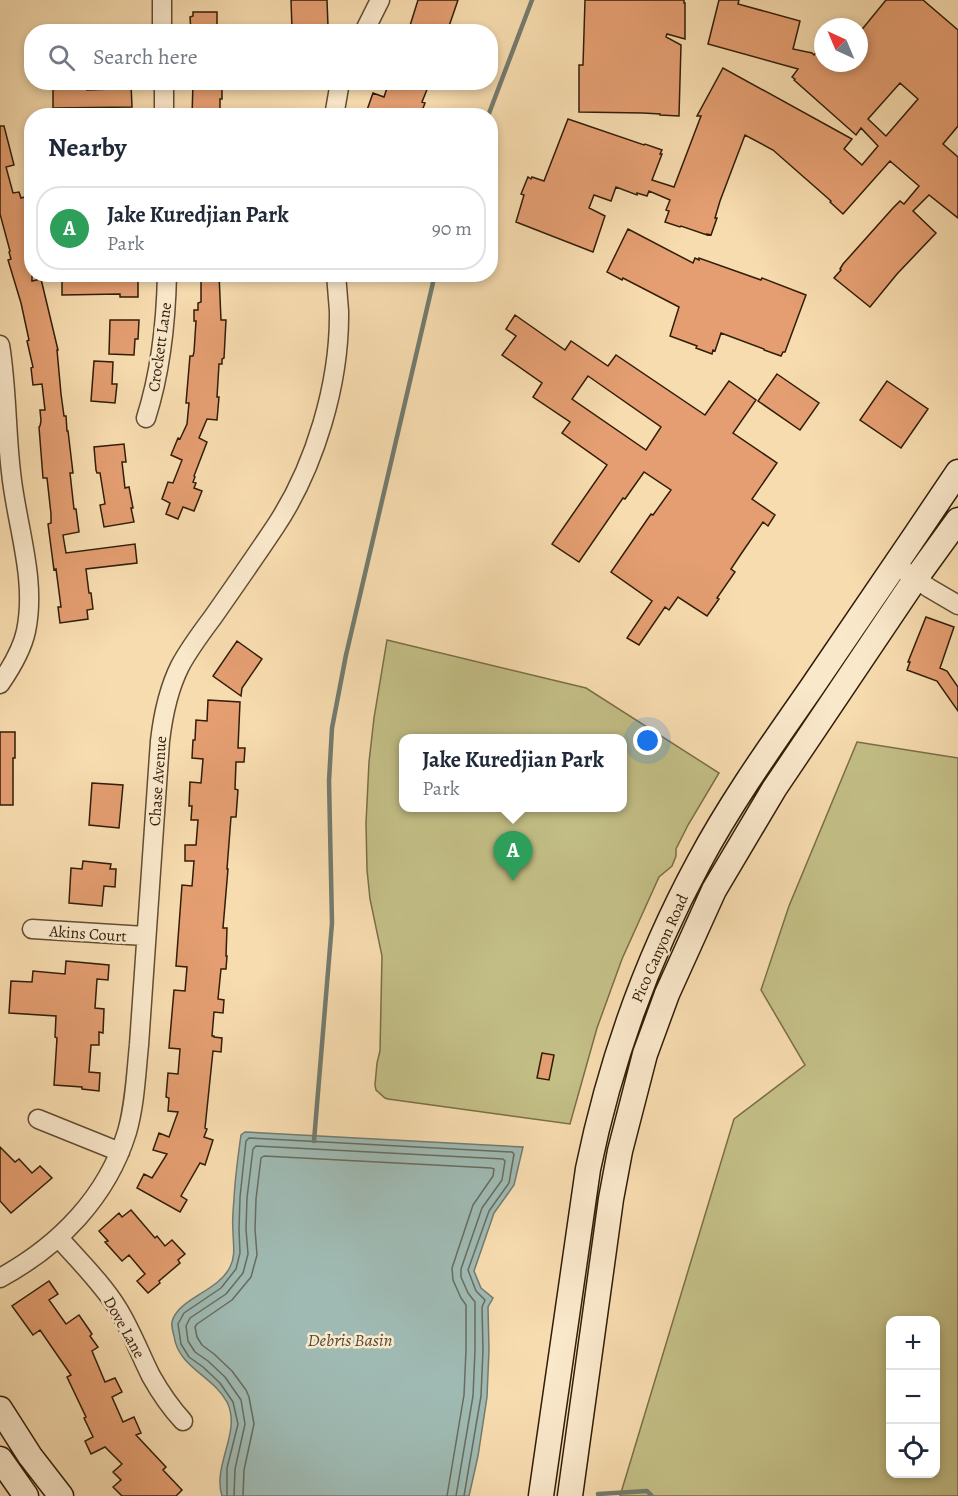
<!DOCTYPE html>
<html lang="en">
<head>
<meta charset="utf-8">
<style>
	:root { --surface:#fff; --page:#f6f6f7; --text:#1f2937; --muted:#747a83; --line:#e0e1e3; --accent:#7c3aed }
	body { margin:0; font-family:Alegreya,serif; background:var(--page); color:var(--text) }
	.controls { position:absolute; right:18px; bottom:18px; display:grid; overflow:hidden; border-radius:12px; box-shadow:0 3px 9px #0003 }
	.controls button { width:54px; height:54px; display:grid; place-items:center; padding:0; border:0; border-bottom:2px solid var(--line); background:var(--surface); color:var(--text); font:30px sans-serif }
	.compass { position:absolute; left:814px; top:18px; width:54px; height:54px; border-radius:50%; background:var(--surface); box-shadow:0 3px 9px #0003; rotate:316deg }
	.you { position:absolute; left:648px; top:741px; width:21px; height:21px; margin:-15px; border:4px solid #fff; border-radius:50%; background:#1a73e8; box-shadow:0 0 0 9px #1a73e833 }
	.badge { display:grid; place-items:center; width:39px; height:39px; border-radius:50%; background:var(--accent); color:#fff; font-size:20px; font-weight:700 }
	.pin { position:absolute; translate:-50% -50px; filter:drop-shadow(0 2px 3px #0008) }
	.pin::after { content:''; position:absolute; top:32px; width:21px; height:18px; background:inherit; clip-path:polygon(0 0,100% 0,50% 100%) }
	.popup { position:absolute; left:399px; top:734px; width:228px; height:78px; box-sizing:border-box; display:grid; place-content:center; border-radius:12px; background:var(--surface); filter:drop-shadow(0 2px 4px #0005); font-size:20px; white-space:nowrap; color:var(--muted) }
	.popup b { font-size:22px; color:var(--text) }
	.popup::after { content:''; position:absolute; left:50%; top:100%; margin-left:-12px; border:12px solid transparent; border-top-color:var(--surface) }
	.list { margin:0; padding:0; list-style:none }
	h2 { display:flex; justify-content:space-between; align-items:center; height:78px; margin:0; padding:0 24px; font-size:26px }
	h2 small { font-size:20px; font-weight:400; color:var(--muted) }
	.list li { display:grid; grid-template-columns:39px 1fr auto; gap:18px; align-items:center; box-sizing:border-box; height:84px; margin:0 12px 12px; padding:0 12px; border:2px solid var(--line); border-radius:24px }
	.list b { display:block; font-size:22px; white-space:nowrap }
	.list p { margin:0; font-size:20px; white-space:nowrap; color:var(--muted) }
	.list em { font-size:20px; font-style:normal; color:var(--muted) }
	.icon { flex:none; width:33px; height:33px; fill:none; stroke:currentColor; stroke-width:2; stroke-linecap:round; stroke-linejoin:round }
	.map { position:relative; flex:none; width:958px; height:1496px; overflow:hidden }
	.search { position:absolute; background:var(--surface); box-shadow:0 3px 9px #0003; left:24px; top:24px; width:474px; height:66px; display:flex; align-items:center; gap:15px; box-sizing:border-box; padding:0 21px; border-radius:24px; color:var(--muted); font-size:22px }
	.panel { position:absolute; background:var(--surface); box-shadow:0 3px 9px #0003; left:24px; top:108px; width:474px; height:174px; border-radius:24px }
	.map>svg:first-child { display:block }
	.green { fill:#c3bf86; stroke:#7a6e47; stroke-width:1.5; fill-rule:evenodd }
	.water { fill:#9fbab3; stroke:#737b6f; stroke-width:1.5 }
	.lines { fill:none; stroke-linecap:round; stroke-linejoin:round }
	.shore { stroke:#686c5e; stroke-width:1.5 }
	.stream { stroke:#737b6f; stroke-width:4.5 }
	.building { fill:#e49e71; stroke:#311d08; stroke-width:1.5; fill-rule:evenodd }
	.minor-casing { stroke:#624d32; stroke-width:21 }
	.secondary-casing { stroke:#311d08; stroke-width:27 }
	.minor { stroke:#fae8cb; stroke-width:18 }
	.secondary { stroke:#fae8cb; stroke-width:24 }
	.labels { text-anchor:middle; stroke-width:5; stroke-linejoin:round; paint-order:stroke }
	.street-label { font-size:16px; fill:#311d08; stroke:#fae8cb }
	.water-label { font-size:18px; font-style:italic; fill:#524c3b; stroke:#fae8cb }
</style>
</head>
<body>
<div class="map">
<svg width="958" height="1496" viewBox="0 0 958 1496">
	<rect width="100%" height="100%" fill="#f7dcaf"/>
	<filter id="stains"><feTurbulence type="fractalNoise" baseFrequency=".00333" numOctaves="4"/><feColorMatrix values="0 0 0 0 .2 0 0 0 0 .09 0 0 0 0 .02 0 0 0 .5 -.17"/></filter>
	<radialGradient id="worn" r=".72"><stop offset=".6" stop-color="#630" stop-opacity="0"/><stop offset="1" stop-color="#630" stop-opacity=".3"/></radialGradient>
	<path class="green" d="M387,640L586,688L719,773L688,825L676,849V856L672,866L659,877L622,959L597,1028L570,1124L388,1099L385,1098L376,1090L375,1085L377,1063L380,1051L382,956L370,899L367,870L366,823L369,762L374,718ZM404,738H622V808H404Z
		M857,742L958,758V1496H620L734,1119L805,1065L761,990L789,906ZM890,1320H936V1474H890Z"/>
	<path class="water" d="M245,1132L523,1147L514,1185L494,1213L474,1271L481,1288L493,1298L488,1307L489,1350L487,1397L478,1456L469,1496H222C212,1465 242,1432 227,1402C213,1376 178,1367 174,1336C173,1332 171,1326 172,1322C177,1299 219,1291 230,1267C236,1256 233,1243 233,1231C232,1221 233,1210 234,1199C235,1178 238,1156 241,1135Z"/>
	<g class="lines">
		<path class="shore" d="M227,1496V1468L238,1424L233,1402L220,1383L203,1367L189,1357L181,1344L178,1324L184,1313L221,1288L236,1269L240,1253L239,1229L240,1197L246,1141L249,1138L512,1152L514,1154L509,1183L489,1211L468,1270L476,1291L485,1300L482,1307L483,1350L481,1396L464,1496
			M234,1496L235,1469L245,1424L241,1400L225,1377L208,1361L195,1352L188,1341L186,1326L190,1318L226,1294L243,1273L248,1254L246,1229L247,1198L253,1149L256,1146L503,1159L505,1161L502,1180L482,1208L461,1269V1277L468,1293L475,1302V1350L473,1396L456,1496
			M243,1496L244,1470L254,1424L249,1397L246,1390L232,1371L214,1354L202,1345L197,1337L195,1327L197,1324L232,1300L251,1277L257,1255L255,1229L256,1199L261,1158L264,1156L491,1168L494,1169L493,1176L473,1205L452,1268L453,1280L461,1298L466,1305V1350L464,1395L447,1496"/>
		<path class="stream" d="M488,116L532,0
			M314,1141L332,923L329,781L332,728L346,655L435,274
			M598,1494L647,1491L652,1496"/>
	</g>
	<path class="building" d="M291,0H327L328,26H316L315,29H292Z
		M418,0H458L447,32H408Z
		M585,0H684V3H685V39L667,34L666,37L681,45L679,116L660,115V114L643,113L579,112V65H583Z
		M719,0H739L738,4L800,21L793,49L812,53L814,55L823,45V63H859V33L886,0H923L958,30V126L943,144L958,157V218L929,195L913,211L936,233L897,274L870,307L834,278L841,270L840,269L843,264L893,208L900,201L904,204L919,186L890,161L843,214L830,202L831,201L773,150L745,135L720,201L715,218H717L711,235L707,234V235L681,226L680,227L665,222L669,211L666,210L670,200L649,191L647,196L637,193V195L616,187L611,201L594,195L589,208L605,216L593,252L516,222L524,195L521,194L528,177L531,179L532,177L544,181L568,119L644,145L645,144L662,150L660,154H662L652,180L674,187L701,116H697L723,68L852,139L844,149L862,165L878,146L861,128L856,135L794,80L795,79L792,77L798,69L708,44ZM900,83L918,99L886,136L868,119Z
		M193,12H217V32L191,31L190,17L193,16Z
		M193,82H222V99H220V116H192Z
		M389,82H430L422,102L425,103L420,116H383L367,110L373,93L384,97Z
		M113,84H131L132,107L53,108V85H72V89H87V90L113,89Z
		M0,126H4L14,165L6,167L13,193L19,192L21,198L25,197L29,215L25,216L32,239V281L41,279L58,350H57L61,394L64,416H66L67,431H68L73,473H70L74,509H76L79,532L63,535L66,553L135,544L137,563L86,569L89,593H91L93,609L87,610L88,619L60,623L58,607H61L56,569L54,570L48,524L51,523V514L47,478H43L39,427L40,426L41,421L40,410H45L42,384L33,385L31,368L33,367L27,341L29,340L21,303L8,260L11,259L9,252L10,251L0,214Z
		M628,229L693,263L695,258L699,260V258L761,280L762,278L806,295L785,352H783L781,356L764,350V349L721,333L715,351L713,350L712,354L696,348L697,346L670,336L679,307L623,278L622,280L607,272Z
		M62,274H138V297H120V294L62,295Z
		M201,274H219L221,320H226L224,358L222,359V364H219L217,397H219L217,420L207,419L199,438L207,442L194,476L195,477L193,482L196,483L194,488L202,491L194,511L183,507L178,519L166,514L170,503L162,499L168,482L173,483L182,460L171,455L178,438L180,439L187,424L189,403H186L190,356H193L194,352L196,321H194V310H198V303L201,302Z
		M515,315L565,350L571,341L608,366L616,355L705,415L729,381L756,400L733,433L777,463L752,499L775,515L768,526L763,522L741,554L731,569L735,572L717,598L719,599L707,616L678,597L669,610L665,607L639,645L627,638L652,601L611,572L651,514L653,515L671,490L644,472L625,499L623,498L579,562L552,544L607,465L562,433L570,422L533,397L542,383L502,355L516,336L506,329ZM588,376L661,427L646,450L572,399Z
		M110,320H139L138,339H135L134,355L109,354Z
		M94,361L113,362L112,384H117L115,403L91,401Z
		M777,374L819,403L800,430L758,401Z
		M887,381L928,409L901,448L860,420Z
		M124,444L126,462H122L125,488L129,487L133,508H131L134,522L104,527L100,505L105,504L100,473H97L96,470L94,447Z
		M926,617L954,627L940,668L947,671L958,687V711L937,681L907,670L910,662H908Z
		M237,641L262,659L242,688L241,696L213,676Z
		M208,700L240,702L238,748H245L244,762H236L235,789L238,790L236,817H231L227,869H228L223,928H227L226,956H227L226,969H221L218,999L224,1000L223,1013L214,1012L212,1036H214V1037L222,1038L221,1052L213,1051L205,1128L207,1129L204,1137L213,1140L205,1165L200,1163L181,1196L187,1200L180,1212L137,1188L144,1174L152,1178L167,1154L153,1150L159,1133L169,1137L178,1112L168,1111L169,1098L166,1097L168,1073L178,1074L180,1049L169,1048L174,990L185,991L187,967L176,966L182,885L192,886L194,861H185V845H196L198,820H191L192,806H189L190,782L201,783L203,759L192,758L193,740H195L196,720L207,721Z
		M0,732H15V758H13V805H0Z
		M92,783L123,785L119,828L89,825Z
		M83,861L111,864L110,869H116L115,887L104,886L102,906L69,903L71,868L82,869Z
		M66,961L109,965L108,980L97,979L95,1008L104,1009L103,1033L99,1032V1045H91L89,1072L100,1073L99,1091L82,1089V1087L54,1085L57,1038L55,1037L56,1016L9,1013L11,981L32,982L33,971L65,974Z
		M542,1053L554,1055L549,1080L537,1078Z
		M0,1147L15,1162L19,1159L32,1173L40,1166L52,1178L11,1213L0,1201Z
		M131,1210L155,1238L157,1236L165,1246L172,1240L185,1254L178,1260L180,1263L159,1281L160,1283L148,1293L137,1281L145,1274L129,1255L122,1261L105,1242L108,1241L99,1231L119,1213L122,1217Z
		M49,1281L58,1294L49,1300L66,1324L79,1315L88,1328L92,1334L90,1336L98,1347L92,1351L105,1382L115,1378L122,1392L112,1397L123,1422L134,1417L141,1433L136,1435L166,1467L163,1470L182,1490L176,1496H122L113,1487L121,1480L113,1472L122,1464L105,1447L91,1454L85,1441L93,1437L84,1418L86,1417L67,1377L71,1375L40,1330L33,1335L12,1306Z"/>
	<g class="lines">
		<g class="minor-casing">
			<path id="minor" d="M162,0V32
				M364,32L380,0
				M164,82V116
				M334,116L340,82
				M0,345C7,387 6,430 11,472C16,524 37,578 26,631C22,650 11,668 0,684
				M146,418C161,371 166,324 167,274
				M906,572L929,588L958,605
				M32,929L145,936
				M38,1119L120,1152
				M59,1238C79,1261 102,1283 118,1309C131,1330 140,1354 151,1376C160,1392 170,1407 183,1421
				M0,1278C59,1246 107,1197 127,1132C135,1104 136,1074 139,1045L160,741C163,715 168,690 180,666C189,649 201,633 213,617C234,587 255,557 275,527C315,467 340,383 339,311C338,299 337,287 336,274"/>
		</g>
		<g class="secondary-casing">
			<path id="secondary" d="M0,1409L30,1456L61,1496
				M0,1459L26,1496
				M541,1496L588,1169C610,1062 647,958 699,862C731,802 771,746 810,690C859,618 909,545 958,472
				M570,1496L611,1199L620,1151L645,1054L667,994L714,890L774,789L916,578L958,520"/>
		</g>
		<use href="#minor" class="minor"/>
		<use href="#secondary" class="secondary"/>
	</g>
	<g class="labels">
		<g class="street-label">
			<text transform="translate(159 347) rotate(-82)" y="6">Crockett Lane</text>
			<text transform="translate(157 781) rotate(-86)" y="6">Chase Avenue</text>
			<text transform="translate(88 933) rotate(4)" y="6">Akins Court</text>
			<text transform="translate(659 948) rotate(-66)" y="6">Pico Canyon Road</text>
			<text transform="translate(125 1327) rotate(61)" y="6">Dove Lane</text>
		</g>
		<g class="water-label">
			<text x="350" y="1346">Debris Basin</text>
		</g>
	</g>
	<rect width="100%" height="100%" filter="url(#stains)"/>
	<rect width="100%" height="100%" fill="url(#worn)"/>
</svg>
<div class="controls">
<button>+</button>
<button>−</button>
<button><svg class="icon" aria-label="locate" viewBox="0 0 24 24"><circle cx="12" cy="12" r="6"/><path d="M12 2v4M12 18v4M2 12h4M18 12h4"/></svg></button>
</div>
<svg class="compass" viewBox="-18 -18 36 36"><path d="M0-13l5 13h-10z" fill="#e53935"/><path d="M0 13l5-13h-10z" fill="#747a83"/></svg>
<div class="you"></div>
<div class="pin badge" style="left:513px;top:881px;background:#2e9e5b">A</div>
<div class="popup"><b>Jake Kuredjian Park</b>Park</div>
<div class="search"><svg class="icon" aria-label="search" viewBox="0 0 24 24"><circle cx="10" cy="10" r="6"/><path d="M15 15l6 6"/></svg>Search here</div>
<section class="panel">
<h2>Nearby<small></small></h2>
<ul class="list">
<li><span class="badge" style="background:#2e9e5b">A</span><div><b>Jake Kuredjian Park</b><p>Park</p></div><em>90 m</em></li>
</ul>
</section>
</div>
</body>
</html>
